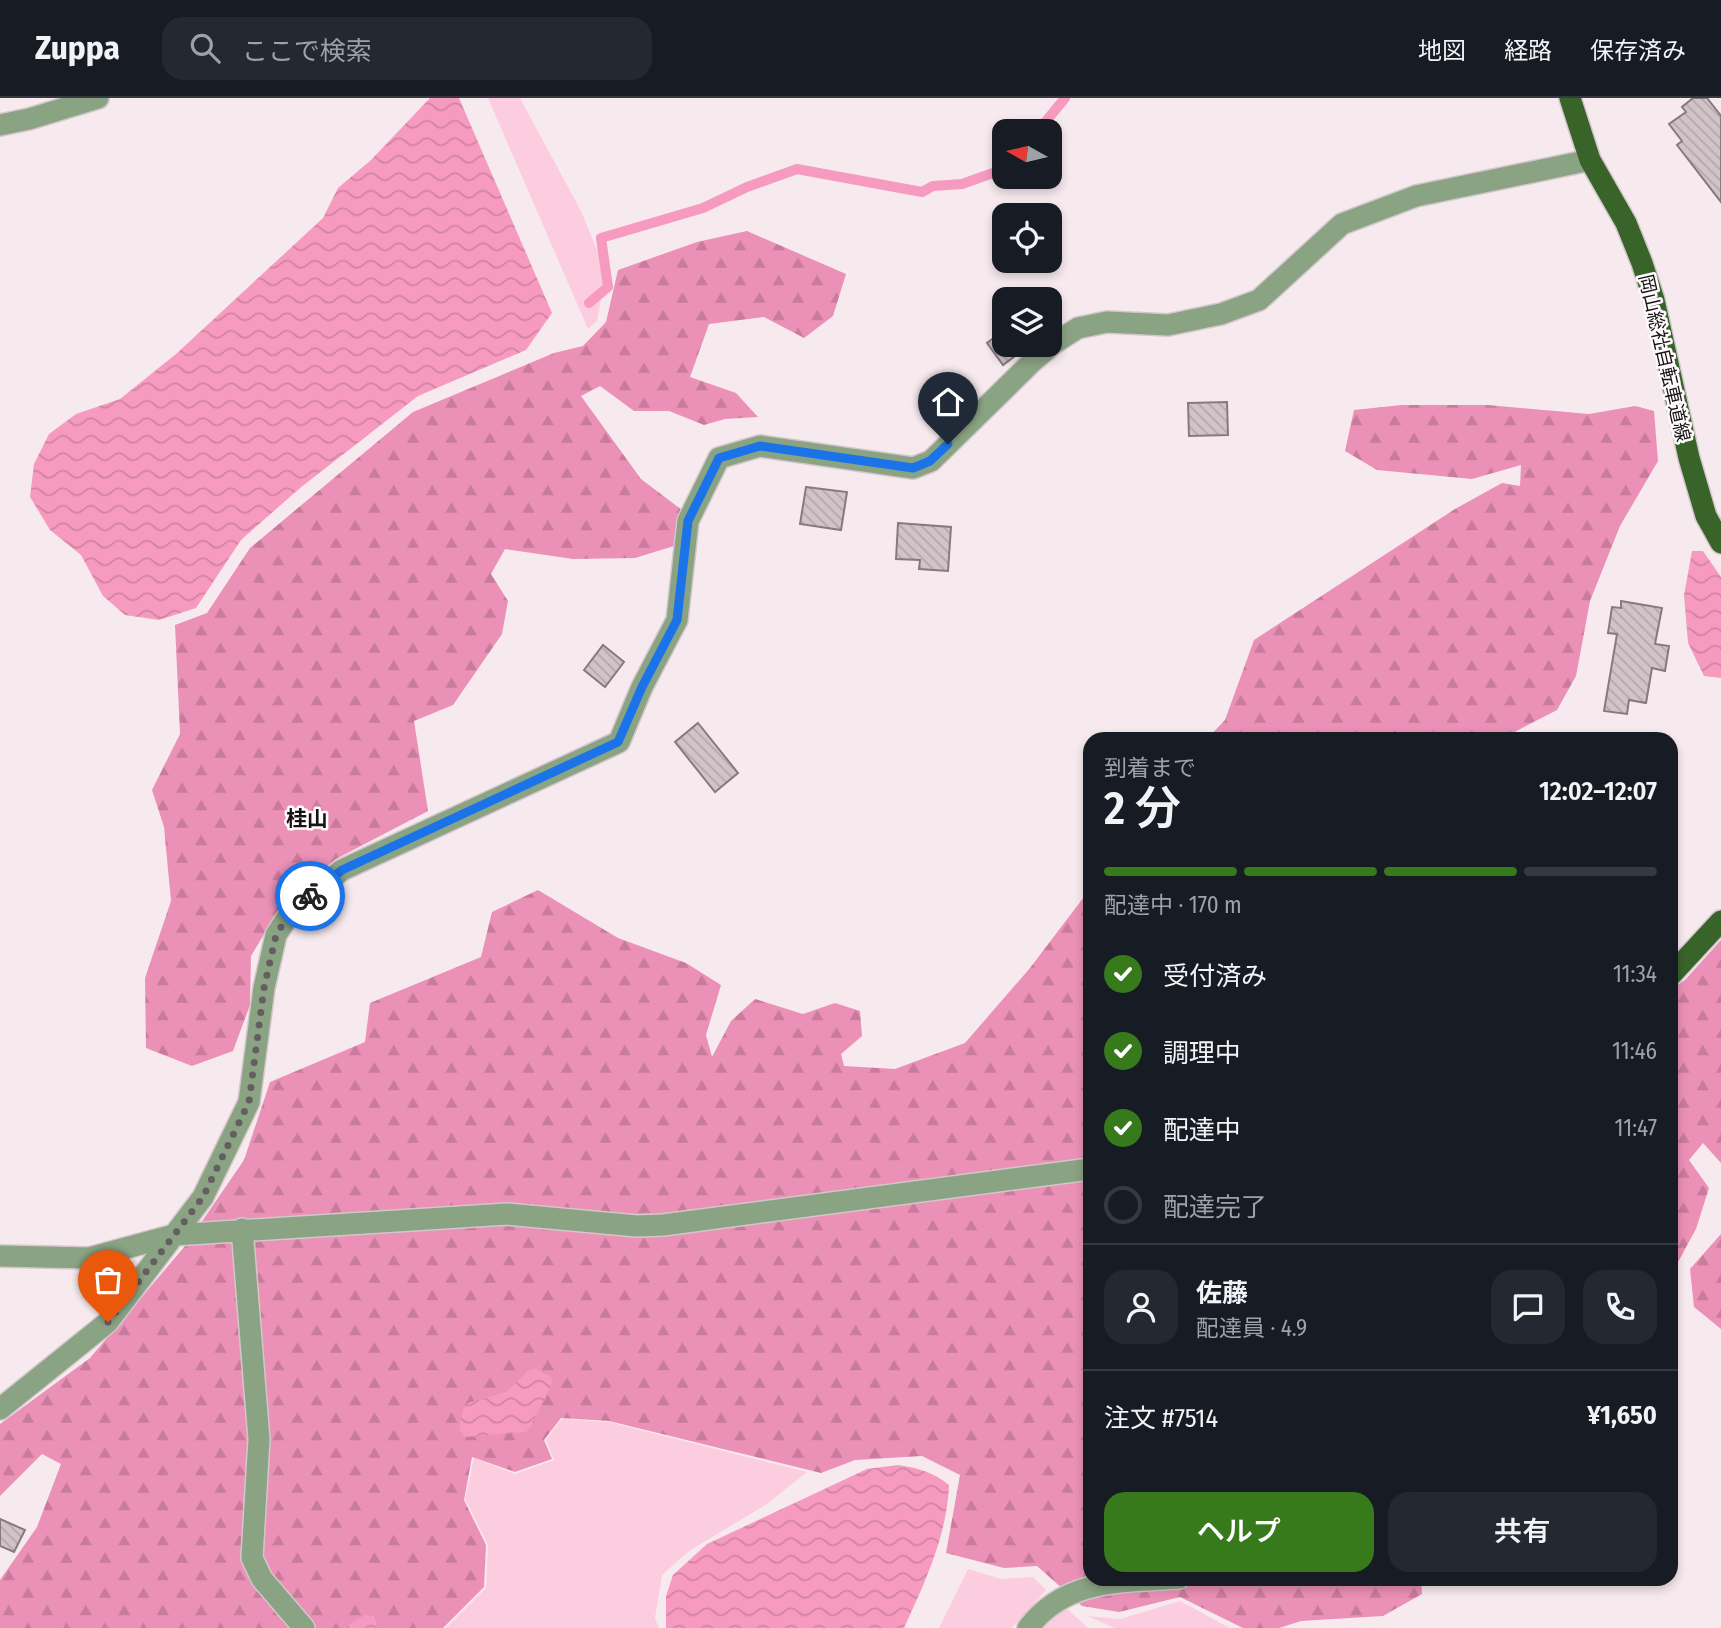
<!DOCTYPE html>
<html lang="ja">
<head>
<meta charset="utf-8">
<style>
  body { margin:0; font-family:"Fira Sans Condensed","Noto Sans JP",sans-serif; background:#242831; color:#f1f3f6; height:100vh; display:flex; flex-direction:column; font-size:26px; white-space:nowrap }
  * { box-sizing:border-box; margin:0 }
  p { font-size:23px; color:#9ea1a6 }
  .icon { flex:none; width:38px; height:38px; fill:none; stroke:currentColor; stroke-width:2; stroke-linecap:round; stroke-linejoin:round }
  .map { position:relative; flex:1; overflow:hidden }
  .panel { position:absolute; left:1083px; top:634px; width:595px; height:854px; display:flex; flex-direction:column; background:#171b24; border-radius:21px; box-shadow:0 4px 10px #0003 }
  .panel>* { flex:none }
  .needle { width:46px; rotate:278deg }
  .fabs { position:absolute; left:992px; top:21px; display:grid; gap:14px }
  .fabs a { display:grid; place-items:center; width:70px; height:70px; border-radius:14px; background:#171b24; box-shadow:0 4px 10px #0003; font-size:35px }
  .pin { position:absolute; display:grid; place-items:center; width:60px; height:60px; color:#fff; margin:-72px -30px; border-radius:50% 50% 50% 0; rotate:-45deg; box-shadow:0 0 7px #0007 }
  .pin .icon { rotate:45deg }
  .courier { position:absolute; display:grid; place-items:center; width:70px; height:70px; margin:-35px; border:5px solid #1a73e8; border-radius:50%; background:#fff; color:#222; box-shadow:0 2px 9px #0007 }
  .head em { font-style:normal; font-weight:600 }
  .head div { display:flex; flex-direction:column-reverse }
  .head { display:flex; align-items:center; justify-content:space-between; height:119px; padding:0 21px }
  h1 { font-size:46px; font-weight:600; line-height:52px }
  .bar { display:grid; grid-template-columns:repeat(4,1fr); gap:10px 7px; align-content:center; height:84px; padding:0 21px }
  .bar i { height:9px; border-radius:5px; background:#363941 }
  .bar .current { background:#367a1b }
  .bar p { grid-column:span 4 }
  .line { display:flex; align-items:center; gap:18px; padding:0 21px; border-top:2px solid #363941 }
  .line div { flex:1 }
  .round { display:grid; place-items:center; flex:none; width:74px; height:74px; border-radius:21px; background:#242831 }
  ol { padding:0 21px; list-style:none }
  li { display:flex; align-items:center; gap:21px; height:77px }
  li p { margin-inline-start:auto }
  li .icon { padding:7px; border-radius:50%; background:#367a1b; color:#fff; stroke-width:4 }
  li:last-child { color:#9ea1a6 }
  li i { width:38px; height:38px; border:4px solid #363941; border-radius:50% }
  .action { display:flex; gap:14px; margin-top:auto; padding:14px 21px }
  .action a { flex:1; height:80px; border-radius:21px; background:#367a1b; color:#fff; font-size:28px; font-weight:600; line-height:80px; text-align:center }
  .action a+a { background:#242831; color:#f1f3f6 }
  header { display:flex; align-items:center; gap:42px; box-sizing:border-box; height:98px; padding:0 35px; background:#171b24; border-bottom:2px solid #363941 }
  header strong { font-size:33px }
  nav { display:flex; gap:38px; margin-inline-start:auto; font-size:24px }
  .search { width:490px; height:63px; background:#242831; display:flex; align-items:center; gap:18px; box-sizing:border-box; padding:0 24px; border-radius:21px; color:#9ea1a6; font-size:26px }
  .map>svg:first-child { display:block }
</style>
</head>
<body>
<header>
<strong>Zuppa</strong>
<div class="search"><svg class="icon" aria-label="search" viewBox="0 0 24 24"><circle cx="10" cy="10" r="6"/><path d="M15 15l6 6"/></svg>ここで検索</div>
<nav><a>地図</a><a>経路</a><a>保存済み</a></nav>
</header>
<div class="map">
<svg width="1721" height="1530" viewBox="0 0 1721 1530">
  <defs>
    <pattern id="forest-firs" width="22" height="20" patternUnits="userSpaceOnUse" patternTransform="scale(1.75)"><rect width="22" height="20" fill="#eb90b6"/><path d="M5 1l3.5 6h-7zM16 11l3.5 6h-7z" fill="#c97b9c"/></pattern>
    <pattern id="water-waves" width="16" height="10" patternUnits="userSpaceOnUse" patternTransform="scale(1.75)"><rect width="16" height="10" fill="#f69ac0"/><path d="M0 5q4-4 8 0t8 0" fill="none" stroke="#d284a4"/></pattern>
    <pattern id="building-back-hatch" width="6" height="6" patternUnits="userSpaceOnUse" patternTransform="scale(1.75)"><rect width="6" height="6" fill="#d1c4c9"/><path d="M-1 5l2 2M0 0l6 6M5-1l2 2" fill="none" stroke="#b3a7ac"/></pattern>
  </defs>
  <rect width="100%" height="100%" fill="#f7eaef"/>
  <path fill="#fccddf" d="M488,0h32l61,113 25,61 -9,49 -9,8z
    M562,1321l47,3 198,50 -40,32 -78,47 -27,24 -7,43 4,10h-213l40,-40 2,-43 -23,-46 9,-41 41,16 39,-14 -8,-20z
    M968,1471l33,10 32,-2 13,13 -34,38h-73z
    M1180,1503l50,27h-115l-28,-12 33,3z
    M1062,1506l26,24h-50z"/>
  <path fill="url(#forest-firs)" d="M747,133l99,43 -13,42 -29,22 -40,-21 -55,7 -19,53 46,16 22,24 -33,2 -21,6 -35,-14h-35l-34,-25 -19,10 60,83 41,31 -8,36 -39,12 -62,1 -68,-10 -14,25 17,27 -6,33 -49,71 -39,16 14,90 -92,48 -52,42 -33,55 -1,49 -17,46 -41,15 -46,-18 -1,-70 26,-77 -7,-74 -12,-37 28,-56 -5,-109 32,-12 43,-65 163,-136 141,-59 29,-7 23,-24 12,-52 79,-28z
    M1402,307h86l101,9 46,-8 19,5 4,50 -38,65 -30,75 -14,75 -19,34 -54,28h-295l17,-18 29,-80 201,-131 47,-26 18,3 1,-21 -49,14 -95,-9 -32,-19 9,-41z
    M1090,791v689h331l1,16 -39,22 -82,5 -22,7h-36l-63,-31 -61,15 -37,-6 -45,-40 -33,2 -58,-15 14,-78 -38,-19 -67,4 -34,13 -212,-52 -48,-3 -17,22 8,19 -37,13 -43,-15 -8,43 22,45 -2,42 -41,41h-66l-4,-12 -29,12h-344v-48l37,-53 24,-63 -19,-10 -42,42v-72l90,-66 95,-112 59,-86 26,-78 95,-40 5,-39 111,-46 11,-45 46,-22 80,48 68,25 35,22 -15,50 6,22 19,-36 24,-22 48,15 32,-11 25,8 2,25 -21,18 3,12 51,3 70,-26 65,-75z
    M1721,842v223l-18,-20 -14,17 20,28 -13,41 -25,46v-286l14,-9z
    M1721,1136v95l-27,-22 -4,-38z"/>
  <path fill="url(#water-waves)" d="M430,0h29l93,215 -26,37 -108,46 -118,92 -59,52 -45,68 -37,12 -34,-5 -22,-19 -22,-41 -31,-25 -20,-33 4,-33 15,-30 27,-20 44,-15 56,-45 147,-136 15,-30 33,-28z
    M1692,453h11l18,26v101l-17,-2 -16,-33 -4,-48z
    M536,1271l15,8 1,6 -21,43 -5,6 -61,5 -6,-8 4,-19 5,-7 38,-11 23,-22z
    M898,1367c20,3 35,7 51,20 -2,51 -24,97 -45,143h-238v-32l7,-21 34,-31 160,-75z
    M365,1517l8,1 4,12h-33z"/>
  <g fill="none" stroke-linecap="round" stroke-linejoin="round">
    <path stroke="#f69ac0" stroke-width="10" d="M1038,33l27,-33
      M589,205l19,-16 -7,-49 102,-30 44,-21 50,-18 125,23 11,-6 29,-2 42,-15"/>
  </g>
  <path fill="url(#building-back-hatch)" stroke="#867a7f" stroke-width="2" d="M1693,0h14l14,18v86l-44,-57 5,-4 -13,-17 17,-12 -4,-5z
    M1004,232v15h15l4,5 -20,15 -16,-22z
    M1227,304l1,33 -39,1 -1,-33z
    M806,389l41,5 -6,38 -41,-6z
    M898,425l53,4 -3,44 -29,-2 1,-9 -24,-1z
    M1621,503l41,7 -7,36 14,2 -4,25 -13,-3 -6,35 -17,-3 -2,14 -23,-3 13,-77 -9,-1 4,-26 9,1z
    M603,547l21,17 -19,25 -21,-17z
    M698,625l40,50 -23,19 -40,-50z
    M0,1421l25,11 -11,22 -14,-6z"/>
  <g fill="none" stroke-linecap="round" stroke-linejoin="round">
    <g stroke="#d3c7cc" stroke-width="24">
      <path id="minor" d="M0,27l29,-6 69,-21
        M242,1131l17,210 -7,119 10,21 42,49
        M0,1158l89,2 85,-23 333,-21 130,12 26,-1 427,-56
        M0,1311l108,-87 95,-125 46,-95 15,-114 12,-53 16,-25 50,-40 277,-128 23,-55 35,-67 11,-99 31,-63 41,-12 153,22 18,-7 102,-100 20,-17 25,-16 29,-6 61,3 53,-11 38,-14 83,-76 74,-28 174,-36
        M1028,1530c38,-50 95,-46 151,-50"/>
    </g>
    <g stroke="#d3c7cc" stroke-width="24">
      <path id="major" d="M1570,0l20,62 36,63 16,40 12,37 35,158 17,58 15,27
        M1671,877l50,-54"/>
    </g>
    <use href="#minor" stroke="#8aa383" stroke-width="21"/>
    <use href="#major" stroke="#386429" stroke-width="21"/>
  </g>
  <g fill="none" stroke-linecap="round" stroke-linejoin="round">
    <path stroke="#655e61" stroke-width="7" stroke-dasharray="0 12.6" d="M108,1224l95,-125 46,-95 15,-114 12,-53 16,-25 18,-14"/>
    <path stroke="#1a73e8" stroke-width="9" d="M310,798l32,-26 276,-128 24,-55 35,-67 11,-99 31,-63 41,-12 153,22 17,-7 18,-17"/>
  </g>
  <g text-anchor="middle" stroke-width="5" stroke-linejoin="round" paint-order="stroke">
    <g font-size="19" fill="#171214" stroke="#fffafc">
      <text transform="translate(1665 260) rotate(77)" y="7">岡山総社自転車道線</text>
    </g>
    <g font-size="21" font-weight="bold" fill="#171214" stroke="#fffafc">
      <text x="307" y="728">桂山</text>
    </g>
  </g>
</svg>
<div class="fabs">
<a><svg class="needle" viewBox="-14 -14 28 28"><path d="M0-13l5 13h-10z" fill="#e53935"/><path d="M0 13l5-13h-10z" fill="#9ea1a6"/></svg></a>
<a><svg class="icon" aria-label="locate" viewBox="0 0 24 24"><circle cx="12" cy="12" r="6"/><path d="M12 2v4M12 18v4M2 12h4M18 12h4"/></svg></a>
<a><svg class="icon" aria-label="layers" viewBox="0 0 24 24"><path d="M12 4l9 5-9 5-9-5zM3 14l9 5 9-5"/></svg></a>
</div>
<div class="pin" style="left:108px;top:1224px;background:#ea580c"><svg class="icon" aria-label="bag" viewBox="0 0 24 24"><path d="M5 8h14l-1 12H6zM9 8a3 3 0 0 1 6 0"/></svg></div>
<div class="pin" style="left:948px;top:346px;background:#1f2937"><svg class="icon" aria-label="home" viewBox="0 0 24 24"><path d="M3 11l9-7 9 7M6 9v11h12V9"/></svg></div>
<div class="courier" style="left:310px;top:798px"><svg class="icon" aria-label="bike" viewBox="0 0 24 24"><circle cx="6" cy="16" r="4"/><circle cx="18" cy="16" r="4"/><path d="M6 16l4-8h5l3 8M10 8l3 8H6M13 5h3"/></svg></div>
<section class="panel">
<div class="head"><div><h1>2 分</h1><p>到着まで</p></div><em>12:02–12:07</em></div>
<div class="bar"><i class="current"></i><i class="current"></i><i class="current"></i><i></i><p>配達中 · 170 m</p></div>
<ol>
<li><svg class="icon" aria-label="check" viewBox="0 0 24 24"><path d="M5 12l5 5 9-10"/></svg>受付済み<p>11:34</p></li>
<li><svg class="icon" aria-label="check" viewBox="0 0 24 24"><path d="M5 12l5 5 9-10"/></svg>調理中<p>11:46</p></li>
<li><svg class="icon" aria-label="check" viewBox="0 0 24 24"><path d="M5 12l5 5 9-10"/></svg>配達中<p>11:47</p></li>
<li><i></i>配達完了</li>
</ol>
<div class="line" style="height:126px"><a class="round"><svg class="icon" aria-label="person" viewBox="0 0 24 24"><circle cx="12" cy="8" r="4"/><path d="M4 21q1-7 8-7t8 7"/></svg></a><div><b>佐藤</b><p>配達員 · 4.9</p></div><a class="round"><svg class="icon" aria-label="chat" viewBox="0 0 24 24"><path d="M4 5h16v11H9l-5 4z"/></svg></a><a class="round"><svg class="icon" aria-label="phone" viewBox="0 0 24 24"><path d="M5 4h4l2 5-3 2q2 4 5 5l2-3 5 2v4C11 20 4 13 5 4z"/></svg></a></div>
<div class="line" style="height:91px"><div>注文 #7514</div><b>¥1,650</b></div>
<div class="action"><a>ヘルプ</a><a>共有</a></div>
</section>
</div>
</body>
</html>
